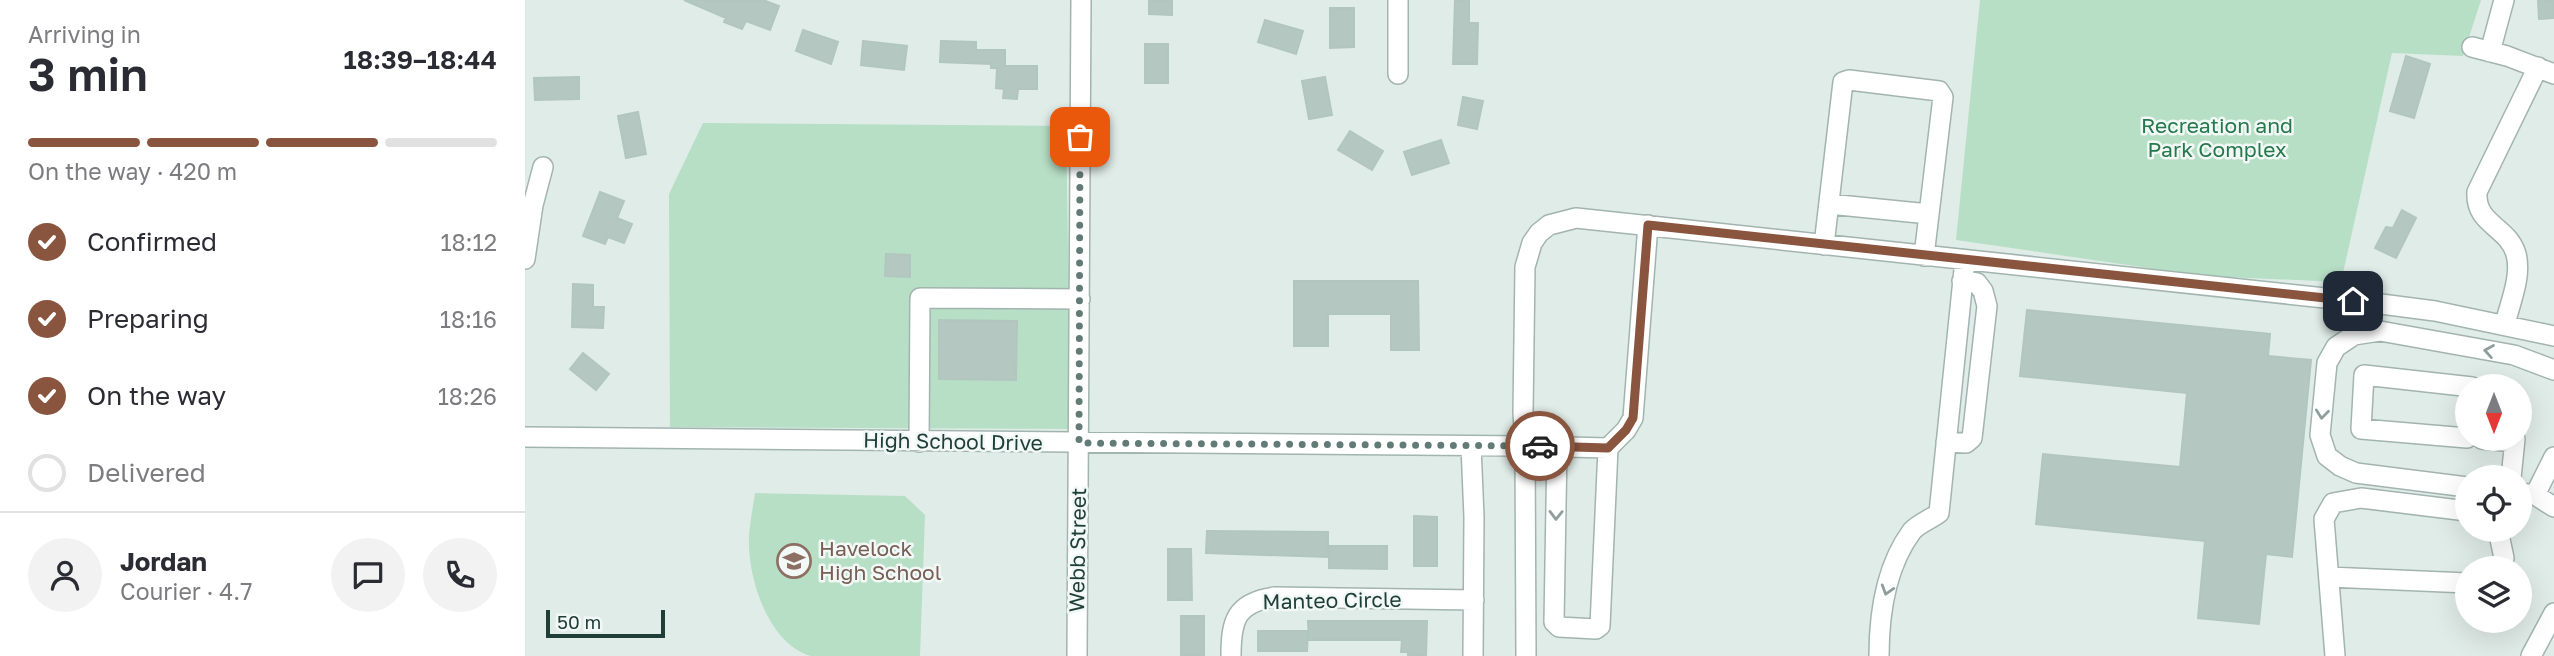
<!DOCTYPE html>
<html lang="en">
<head>
<meta charset="utf-8">
<style>
  body { margin:0; font-family:"Golos Text",sans-serif; background:#f2f2f3; color:#2b2b33; height:100vh; display:flex; flex-direction:column; font-size:26px; white-space:nowrap }
  * { box-sizing:border-box; margin:0 }
  p { font-size:23px; color:#7c7c81 }
  .icon { flex:none; width:38px; height:38px; fill:none; stroke:currentColor; stroke-width:2; stroke-linecap:round; stroke-linejoin:round }
  .map { position:relative; flex:1; overflow:hidden }
  .details { display:flex; flex-direction:column; background:#fff; width:525px }
  .details>* { flex:none }
  .needle { width:46px; rotate:180deg }
  .fabs { position:absolute; left:1930px; top:374px; display:grid; gap:14px }
  .fabs a { display:grid; place-items:center; width:77px; height:77px; border-radius:50%; background:#fff; box-shadow:0 7px 28px #0002; font-size:35px }
  .scale { position:absolute; left:21px; bottom:18px; width:119px; box-sizing:border-box; padding-left:7px; border:4px solid #1f3e38; border-top:0; font-size:19px; line-height:24px; white-space:nowrap; color:#1f3e38; -webkit-text-stroke:5px #f1f8f5; paint-order:stroke }
  .pin { position:absolute; display:grid; place-items:center; width:60px; height:60px; color:#fff; margin:-30px; border-radius:14px; box-shadow:0 4px 10px #0006 }
  .courier { position:absolute; display:grid; place-items:center; width:70px; height:70px; margin:-35px; border:5px solid #8a553f; border-radius:50%; background:#fff; color:#222; box-shadow:0 2px 9px #0007 }
  .summary em { font-style:normal; font-weight:600 }
  .summary div { display:flex; flex-direction:column-reverse }
  .summary { display:flex; align-items:center; justify-content:space-between; height:119px; padding:0 28px }
  h1 { font-size:46px; font-weight:600; line-height:52px }
  .bar { display:grid; grid-template-columns:repeat(4,1fr); gap:10px 7px; align-content:center; height:84px; padding:0 28px }
  .bar i { height:9px; border-radius:5px; background:#e1e1e2 }
  .bar .active { background:#8a553f }
  .bar p { grid-column:span 4 }
  .line { display:flex; align-items:center; gap:18px; padding:0 28px; border-top:2px solid #e1e1e2 }
  .line div { flex:1 }
  .round { display:grid; place-items:center; flex:none; width:74px; height:74px; border-radius:37px; background:#f2f2f3 }
  ol { padding:0 28px; list-style:none }
  li { display:flex; align-items:center; gap:21px; height:77px }
  li p { margin-inline-start:auto }
  li .icon { padding:7px; border-radius:50%; background:#8a553f; color:#fff; stroke-width:4 }
  li:last-child { color:#7c7c81 }
  li i { width:38px; height:38px; border:4px solid #e1e1e2; border-radius:50% }
  main { display:flex; flex:1; min-height:0 }
  .map>svg:first-child { display:block }
</style>
</head>
<body>
<main>
<section class="details">
<div class="summary"><div><h1>3 min</h1><p>Arriving in</p></div><em>18:39–18:44</em></div>
<div class="bar"><i class="active"></i><i class="active"></i><i class="active"></i><i></i><p>On the way · 420 m</p></div>
<ol>
<li><svg class="icon" aria-label="check" viewBox="0 0 24 24"><path d="M5 12l5 5 9-10"/></svg>Confirmed<p>18:12</p></li>
<li><svg class="icon" aria-label="check" viewBox="0 0 24 24"><path d="M5 12l5 5 9-10"/></svg>Preparing<p>18:16</p></li>
<li><svg class="icon" aria-label="check" viewBox="0 0 24 24"><path d="M5 12l5 5 9-10"/></svg>On the way<p>18:26</p></li>
<li><i></i>Delivered</li>
</ol>
<div class="line" style="height:126px"><a class="round"><svg class="icon" aria-label="person" viewBox="0 0 24 24"><circle cx="12" cy="8" r="4"/><path d="M4 21q1-7 8-7t8 7"/></svg></a><div><b>Jordan</b><p>Courier · 4.7</p></div><a class="round"><svg class="icon" aria-label="chat" viewBox="0 0 24 24"><path d="M4 5h16v11H9l-5 4z"/></svg></a><a class="round"><svg class="icon" aria-label="phone" viewBox="0 0 24 24"><path d="M5 4h4l2 5-3 2q2 4 5 5l2-3 5 2v4C11 20 4 13 5 4z"/></svg></a></div>
</section>
<div class="map">
<svg width="2029" height="656" viewBox="0 0 2029 656">
  <rect width="100%" height="100%" fill="#e0ece8"/>
  <path fill="#b7dfc5" d="M1455,0h501l-18,56 -71,-3 -51,229 -138,-6 -247,-36z
    M178,123l363,3 5,303 -401,-2 -1,-233z
    M230,493l150,3 20,19 -5,141h-109c-43,-12 -64,-79 -62,-120 1,-14 4,-29 6,-43z"/>
  <path fill="#b5c7c1" stroke="#b2c6c0" stroke-width="2" d="M159,0h79l16,6 -9,24 -24,-9 -4,8 -18,-7 2,-4z
    M624,0h23v15l-23,-1z
    M930,0h14v23h9l-1,41h-24z
    M2013,0h16v18l-15,1z
    M805,8h24v39l-24,1z
    M740,20l38,11 -7,23 -38,-12z
    M278,30l35,12 -7,22 -35,-13z
    M338,41l44,5 -3,24 -43,-5z
    M416,41l35,1v8h29v16h32v23h-19l-1,10 -14,-1 1,-9 -8,-1 1,-20h-6v-4l-51,-2z
    M620,44h23v39h-23z
    M1881,56l24,8 -16,54 -24,-7z
    M54,77v22l-44,1 -1,-22z
    M800,77l7,38 -23,4 -7,-38z
    M938,97l20,4 -6,28 -19,-4z
    M113,112l8,42 -20,4 -8,-42z
    M825,131l33,20 -11,19 -34,-20z
    M916,140l8,23 -37,12 -8,-23z
    M75,192l24,9 -7,17 15,6 -8,19 -16,-6 -3,7 -22,-8z
    M1877,210l14,8 -20,40 -21,-10 11,-21 7,1z
    M361,254l24,1v22l-25,-1z
    M769,281h124l1,69h-28v-36h-63v32h-34z
    M48,284l20,1v22h11l-1,21 -31,-1z
    M1502,310l243,24 -2,22 43,4 -19,197 -26,-3 -7,70 -61,-6 7,-77 -169,-17 7,-70 137,13 7,-74 -167,-17z
    M414,320l78,1 -1,59 -77,-1z
    M58,353l26,21 -13,16 -26,-21z
    M889,516l23,1v49h-23z
    M682,531l121,1v25l-122,-4z
    M804,546h58v23l-58,-1z
    M643,549h23l1,51h-24z
    M656,616h23v40h-23z
    M783,621h119l-1,35h-18v-4h-7l1,-12h-93z
    M733,631h50l-1,20h-49z"/>
  <g fill="none" stroke-linecap="round" stroke-linejoin="round">
    <g stroke="#a2b4b0" stroke-width="22">
      <path id="minor" d="M1947,47l35,9 47,18
        M1965,52l14,-52
        M873,74v-74
        M1304,204l100,10
        M1299,245l19,-163 6,-2 90,11 4,6 -19,159
        M0,259l8,-54 10,-38
        M1980,324c5,-21 17,-48 11,-70 -8,-28 -41,-29 -39,-62l61,-125
        M0,437l1000,9 -2,-34 2,-145 7,-24 7,-10 10,-8 27,-7 805,86 54,7 119,25
        M1942,438l-106,-9 3,-54 108,12
        M1957,439l32,3
        M394,442l1,-144 160,1
        M1421,442l20,1 6,-5 15,-132 -4,-15 -6,-8 -15,-2
        M946,446l3,71 -1,139
        M1032,447l-3,175 5,5 37,2 4,-3 8,-178
        M1986,478l4,-39
        M1942,487l-111,-14 -16,-7 -13,-10 -7,-21 7,-72 9,-16 18,-12 26,-4 134,24 40,15
        M1995,493l15,2 19,12
        M2010,495l19,-38
        M1973,530l6,28 -5,11
        M1804,577l138,6
        M552,656l4,-656
        M706,656c0,-36 5,-53 43,-59l200,3
        M1001,656l-1,-210 83,2 18,-18 7,-12 15,-193
        M1354,656c0,-42 7,-90 33,-125 6,-7 19,-12 27,-18l26,-253
        M1810,656l-11,-137 9,-16 28,-5 106,13
        M2006,656l23,-43"/>
    </g>
    <use href="#minor" stroke="#fff" stroke-width="19"/>
  </g>
  <defs><path id="oneway-chevron" d="M-2-3.5L2.5 0L-2 3.5" fill="none" stroke-width="1.6" stroke-linecap="round" stroke-linejoin="round" transform="scale(1.75)"/></defs>
  <g stroke="#8f9e9c">
    <use href="#oneway-chevron" transform="translate(1964 351) rotate(-170)"/>
    <use href="#oneway-chevron" transform="translate(1797 414) rotate(96)"/>
    <use href="#oneway-chevron" transform="translate(1031 515) rotate(91)"/>
    <use href="#oneway-chevron" transform="translate(1362 590) rotate(107)"/>
  </g>
  <g fill="none" stroke-linecap="round" stroke-linejoin="round">
    <path stroke="#637b76" stroke-width="7" stroke-dasharray="0 12.6" d="M555,137l-1,306 461,3"/>
    <path stroke="#8a553f" stroke-width="9" d="M1015,446l68,2 18,-18 7,-12 15,-193 705,76"/>
  </g>
  <defs>
    <g id="school-ring" transform="scale(1.75)"><circle r="9.5" fill="#f1f8f5" stroke="#8d6e63" stroke-width="1.5"/><path d="M0-5L7-2L0 1L-7-2ZM-4 1L0 2.5L4 1V4Q0 6-4 4Z" fill="#8d6e63"/></g>
  </defs>
  <g fill-rule="evenodd">
    <use href="#school-ring" x="269" y="561"/>
  </g>
  <g text-anchor="middle" stroke-width="5" stroke-linejoin="round" paint-order="stroke">
    <g font-size="21" fill="#26784d" stroke="#f1f8f5">
      <text x="1692" y="133">Recreation and<tspan x="1692" dy="24">Park Complex</tspan></text>
    </g>
    <g font-size="21" fill="#1f3e38" stroke="#f1f8f5">
      <text transform="translate(428 442) rotate(1)" y="7">High School Drive</text>
      <text transform="translate(553 550) rotate(-89)" y="7">Webb Street</text>
      <text transform="translate(807 601) rotate(-1)" y="7">Manteo Circle</text>
    </g>
    <g font-size="21" fill="#785e54" stroke="#f1f8f5" text-anchor="start">
      <text x="294" y="556">Havelock<tspan x="294" dy="24">High School</tspan></text>
    </g>
  </g>
</svg>
<div class="fabs">
<a><svg class="needle" viewBox="-14 -14 28 28"><path d="M0-13l5 13h-10z" fill="#e53935"/><path d="M0 13l5-13h-10z" fill="#7c7c81"/></svg></a>
<a><svg class="icon" aria-label="locate" viewBox="0 0 24 24"><circle cx="12" cy="12" r="6"/><path d="M12 2v4M12 18v4M2 12h4M18 12h4"/></svg></a>
<a><svg class="icon" aria-label="layers" viewBox="0 0 24 24"><path d="M12 4l9 5-9 5-9-5zM3 14l9 5 9-5"/></svg></a>
</div>
<div class="scale">50 m</div>
<div class="pin" style="left:555px;top:137px;background:#ea580c"><svg class="icon" aria-label="bag" viewBox="0 0 24 24"><path d="M5 8h14l-1 12H6zM9 8a3 3 0 0 1 6 0"/></svg></div>
<div class="pin" style="left:1828px;top:301px;background:#1f2937"><svg class="icon" aria-label="home" viewBox="0 0 24 24"><path d="M3 11l9-7 9 7M6 9v11h12V9"/></svg></div>
<div class="courier" style="left:1015px;top:446px"><svg class="icon" aria-label="car" viewBox="0 0 24 24"><path d="M5 17H2v-5l4-1 3-4h7l3 4 3 1v5h-3M9 17h6M6 11h13"/><circle cx="7" cy="17" r="2"/><circle cx="17" cy="17" r="2"/></svg></div>
</div>
</main>
</body>
</html>
